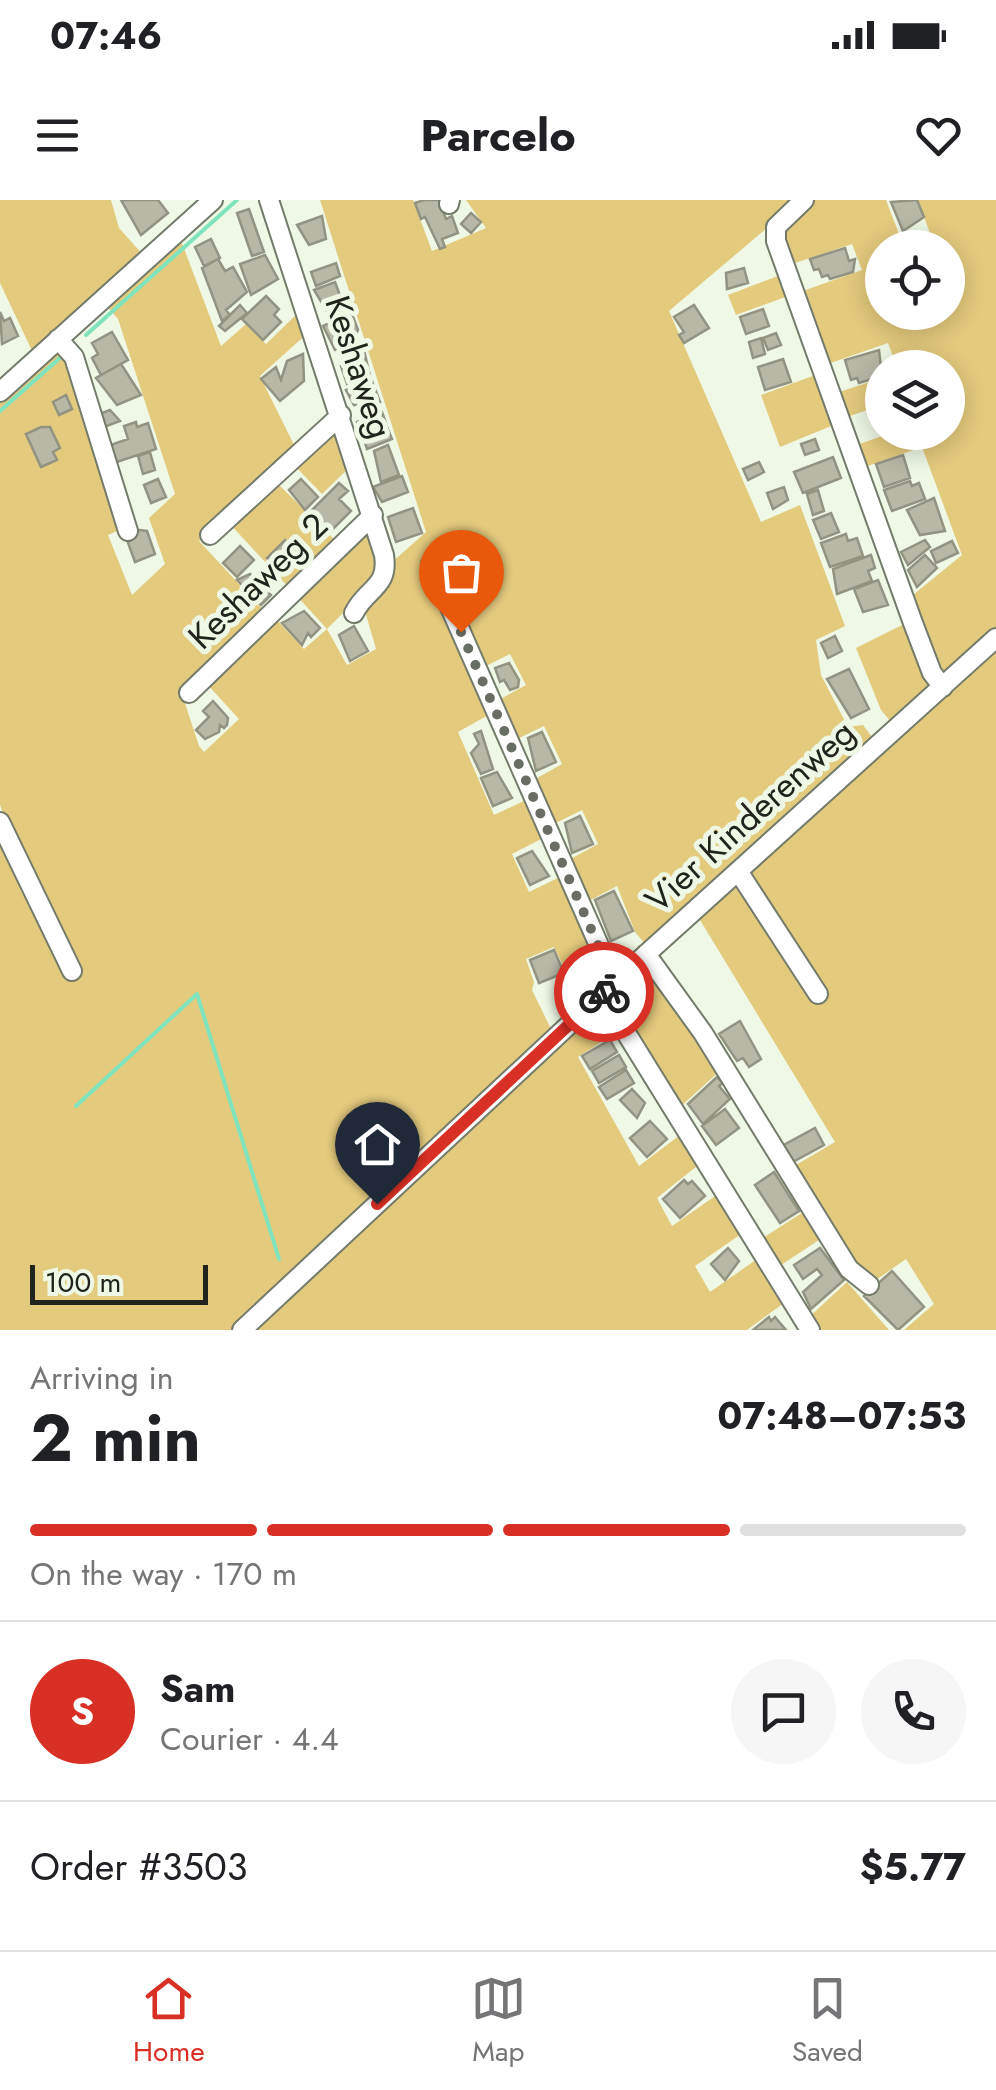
<!DOCTYPE html>
<html lang="en">
<head>
<meta charset="utf-8">
<style>
  body { margin:0; font-family:Jost,sans-serif; background:#f6f6f6; color:#202124; height:100vh; display:flex; flex-direction:column; font-size:38px; white-space:nowrap }
  * { box-sizing:border-box; margin:0 }
  p { font-size:32px; color:#757577 }
  .icon { flex:none; width:55px; height:55px; fill:none; stroke:currentColor; stroke-width:2; stroke-linecap:round; stroke-linejoin:round }
  .map { position:relative; height:1130px; overflow:hidden }
  .side { display:flex; flex-direction:column; background:#fff; flex:1 }
  .side>* { flex:none }
  .fabs { position:absolute; left:865px; top:30px; display:grid; gap:20px }
  .fabs a { display:grid; place-items:center; width:100px; height:100px; border-radius:50%; background:#fff; box-shadow:0 5px 25px #0003; font-size:50px }
  .scale { position:absolute; left:30px; bottom:25px; width:178px; box-sizing:border-box; padding-left:10px; border:5px solid #20241d; border-top:0; font-size:28px; line-height:35px; white-space:nowrap; color:#20241d; -webkit-text-stroke:8px #eef8e5; paint-order:stroke }
  .pin { position:absolute; display:grid; place-items:center; width:85px; height:85px; color:#fff; margin:-102px -42px; border-radius:50% 50% 50% 0; rotate:-45deg; box-shadow:0 0 10px #0007 }
  .pin .icon { rotate:45deg }
  .courier { position:absolute; display:grid; place-items:center; width:100px; height:100px; margin:-50px; border:8px solid #d93025; border-radius:50%; background:#fff; color:#222; box-shadow:0 2px 12px #0007 }
  .summary em { font-style:normal; font-weight:700 }
  .summary div { display:flex; flex-direction:column-reverse }
  .summary { display:flex; align-items:center; justify-content:space-between; height:170px; padding:0 30px }
  h1 { font-size:65px; font-weight:700; line-height:75px }
  .bar { display:grid; grid-template-columns:repeat(4,1fr); gap:15px 10px; align-content:center; height:120px; padding:0 30px }
  .bar i { height:12px; border-radius:8px; background:#e0e0e0 }
  .bar .on { background:#d93025 }
  .bar p { grid-column:span 4 }
  .line { display:flex; align-items:center; gap:25px; padding:0 30px; border-top:2px solid #e0e0e0 }
  .line div { flex:1 }
  .round { display:grid; place-items:center; flex:none; width:105px; height:105px; border-radius:52px; background:#f6f6f6 }
  .status { display:flex; justify-content:space-between; align-items:center; height:70px; padding:0 50px; background:#fff; direction:ltr }
  .status svg { height:28px; fill:currentColor }
  header { display:flex; justify-content:space-between; align-items:center; height:130px; padding:0 30px; background:#fff; font-size:45px; font-weight:700 }
  .tab-bar { display:flex; justify-content:space-around; align-items:center; height:140px; border-top:2px solid #e0e0e0; background:#fff; font-size:28px; color:#757577 }
  .tab-bar a { display:grid; justify-items:center; gap:5px }
  .tab-bar .on { color:#d93025 }
  .map>svg:first-child { display:block }
</style>
</head>
<body>
<div class="status"><b>07:46</b><svg viewBox="0 0 49 12"><path d="M0 12V9h3v3zM5 12V6h3v6zM10 12V3h3v9zM15 12V0h3v12zM26 1h20v11H26zM47 4h2v5h-2z"/></svg></div>
<header><svg class="icon" aria-label="menu" viewBox="0 0 24 24"><path d="M4 6h16M4 12h16M4 18h16"/></svg>Parcelo<svg class="icon" aria-label="heart" viewBox="0 0 24 24"><path d="M12 20l-8-8c-3-5 5-10 8-4 3-6 11-1 8 4z"/></svg></header>
<div class="map">
<svg width="996" height="1130" viewBox="0 0 996 1130">
  <rect width="100%" height="100%" fill="#eef8e5"/>
  <path fill="#e4ca7d" d="M0,0h111l8,28 25,28 -110,99 -34,-72z
    M320,0h93l19,51 54,-23 -20,-28h334l-131,111 92,211 39,-17 45,121 -29,14 5,35 27,52 15,-2 9,12 -1,6 -225,202 -11,-13 -18,-46 -32,17 -20,-41 33,-18 -16,-34 -32,16 -20,-44 32,-18 -18,-38 -31,15 -18,-39 31,-17 -16,-31 -28,14 10,45 -34,19 36,83 34,-16 17,38 -33,17 17,38 33,-16 46,103 -23,22 -7,-4 -24,-50 -28,12 8,23 -2,8 21,43 -319,297h-234v-500l27,70 7,-4 -34,-91v-407l54,-48 15,7 55,171 -16,7 24,60 33,-31 -16,-46 26,-24 -57,-175 -12,-14 74,-67 41,108 25,-22 20,20 37,-36 7,23 -50,45 37,75 -98,90 67,72 -84,81 17,52 5,6 35,-33 -33,-36 68,-66 30,32 23,-20 -31,-34 75,-74 11,53 -55,55 20,36 29,-16 -14,-48 28,-37 36,-32z
    M809,0h77l18,47 -22,1v64h66v-64l-42,-1 25,-11 -13,-36h78v430l-55,46 -33,-77 54,-44 -40,-108 -60,21 -8,-22 36,-13 58,-1v-64l-51,-1 -9,-24 -63,22 -25,-73 62,-22 -10,-26 -63,21 -7,-39z
    M783,74l8,21 -55,20 -8,-20z
    M818,174l18,50 -56,23 -19,-52z
    M882,178v27l-38,13 -8,-25z
    M338,221l14,44 -30,29 -29,-30z
    M274,280l65,64 -48,46 -62,-67z
    M908,422l28,63 -44,38 -11,-13 -25,-62z
    M996,445v685h-92l30,-26 -28,-45 -30,21 -12,-1 -73,-111 44,-26 -138,-227z
    M647,761l75,108 -43,39 -70,-108 3,-8z
    M600,804l20,26 -42,27 61,109 45,-34 18,30 -45,36 15,28 49,-34 23,40 -49,34 15,26 50,-35 28,43 -41,30h-497z
    M808,1009l17,27 -50,33 -17,-28z
    M847,1082l42,48h-74l-8,-11z"/>
  <g fill="none" stroke-linecap="round" stroke-linejoin="round">
    <path stroke="#7fe3be" stroke-width="4" d="M86,135l151,-135
      M0,211l61,-54
      M76,906l121,-112 82,265"/>
  </g>
  <path fill="#b7b8a5" stroke="#929381" stroke-width="2.5" d="M121,0h37l10,13 -27,22z
    M424,0h15l7,19 6,-3 6,17 -16,6 3,8 -5,2 -15,-32 -4,2 -6,-16z
    M917,0l7,17 -21,14 -12,-29z
    M249,9l15,43 -12,4 -15,-43z
    M471,13l10,9 -10,11 -10,-9z
    M322,16l4,23 -17,6 -12,-20z
    M211,39l9,19 -16,8 -9,-19z
    M845,48l4,13 6,-2 -2,13 -23,7 -2,-4 -6,2 -3,-8 -5,1 -4,-11z
    M265,55l13,24 -27,16 -11,-31z
    M218,59l7,12 8,-4 14,25 -21,18 4,5 -8,6 -20,-53z
    M336,63l4,13 -24,10 -5,-14z
    M744,68l4,15 -21,6 -1,-16z
    M335,82l10,27 -16,6 -15,-25z
    M266,96l13,13 -5,6 7,7 -18,18 -21,-21z
    M240,105l7,8 -22,18 -6,-5z
    M694,105l15,23 -25,15 -5,-8 5,-3 -10,-15z
    M763,109l6,17 -23,8 -6,-17z
    M0,112l4,9 6,-3 8,18 -16,8z
    M352,114l6,16 -3,6 -14,5 2,6 -8,3 -12,-24z
    M112,132l16,28 -27,15 -9,-17 6,-4 -6,-11z
    M776,133l5,12 -13,5 -5,-12z
    M761,138l4,16 -12,4 -4,-16z
    M363,146l7,30 -23,8 -6,-18 7,-2 -4,-11z
    M879,150l3,26 -23,7 -2,-5 -6,2 -6,-20z
    M303,154l1,27 -24,20 -19,-22 15,-12 5,13 6,-19z
    M783,159l8,23 -26,8 -7,-23z
    M121,164l20,31 -24,10 -21,-27z
    M372,181l8,21 -20,7 -1,-5 -5,1 -8,-15z
    M66,195l6,14 -13,6 -6,-13z
    M110,210l10,11 -21,8 -5,-13z
    M382,212l4,11 -25,10 -4,-11z
    M136,222l1,5 11,-4 8,26 -45,15 -6,-17 23,-8 -4,-13z
    M41,227h9l10,21 -7,4 4,8 -16,7 -15,-33z
    M387,227l5,12 -25,10 -4,-12z
    M815,239l4,11 -14,5 -4,-11z
    M388,245l11,30 -18,7 -7,-31z
    M150,252l5,18 -12,4 -5,-18z
    M903,255l7,23 -26,9 -8,-23z
    M833,257l8,21 -38,15 -9,-21z
    M759,262l5,10 -16,8 -5,-11z
    M402,276l6,16 -26,10 -9,-15z
    M158,279l8,18 -15,6 -7,-18z
    M301,279l17,18 -13,13 -16,-20z
    M910,281l2,5 7,-3 6,16 -33,12 -8,-21z
    M339,283l9,8 -9,8 12,12 -22,22 -20,-20z
    M784,287l4,13 -15,9 -6,-16z
    M818,290l6,21 -11,4 -6,-21z
    M934,298l11,33 -25,4 -13,-25z
    M413,308l9,25 -26,9 -8,-25z
    M831,313l8,19 -18,7 -8,-19z
    M139,330l8,1 8,23 -20,8 -8,-22z
    M846,334l2,7 9,-3 6,18 -33,11 -9,-24z
    M285,340l16,18 -17,17 -17,-17z
    M925,340l5,7 -22,18 -7,-13z
    M952,341l6,12 -22,10 -5,-12z
    M240,346l14,14 -17,17 -14,-14z
    M871,355l4,13 -7,3 4,10 -35,13 -4,-25z
    M925,355l12,13 -20,19 -9,-17z
    M250,374l21,21 -10,10 -24,-25z
    M878,380l10,25 -25,7 -9,-23z
    M304,411l16,17 -9,9 -3,-4 -6,12 -20,-22z
    M354,426l14,25 -18,10 -11,-26z
    M835,436l7,15 -14,7 -7,-15z
    M509,463l10,17 -1,7 -8,3 -6,-10 -4,2 -5,-14z
    M849,469l20,40 -18,9 -24,-39z
    M213,501l15,17 -1,7 -3,3 -4,-3 -1,7 -14,7 -9,-9 13,-13 -6,-6z
    M481,531l12,38 -12,5 -10,-21 8,-9 -5,-10z
    M542,532l14,30 -20,9 -8,-33z
    M497,572l15,26 -19,8 -12,-28z
    M580,616l13,28 -21,9 -7,-30z
    M532,651l17,25 -19,9 -13,-27z
    M614,691l19,40 -22,10 -16,-41z
    M554,750l10,23 -25,10 -9,-23z
    M740,821l21,38 -12,8 -6,-9 -6,3 -18,-27z
    M610,840l7,12 -27,17 -8,-13z
    M619,855l7,12 -27,16 -7,-12z
    M626,870l8,13 -27,16 -8,-12z
    M717,877l6,6 -4,3 11,13 -27,25 -15,-20z
    M632,889l13,14 -8,15 -17,-18z
    M725,909l14,19 -23,17 -14,-19z
    M650,921l17,18 -20,18 -17,-19z
    M815,928l9,17 -35,19 -9,-17z
    M774,972l25,39 -19,12 -25,-38z
    M684,980l4,4 4,-3 13,15 -25,22 -17,-19z
    M728,1048l11,13 -14,19 -14,-16z
    M820,1048l24,32 -33,29 -8,-17 19,-17 -5,-6 -14,10 -9,-14z
    M892,1071l32,36 -26,23 -34,-34z
    M769,1117l2,4 4,-4 11,13h-33z"/>
  <g fill="none" stroke-linecap="round" stroke-linejoin="round">
    <g stroke="#737b6b" stroke-width="22">
      <path id="minor" d="M269,0l115,355c5,33 -17,32 -30,58
        M804,0l-28,27v14l137,382 19,50 11,14
        M449,4l1,-4
        M58,139l16,18 54,174
        M0,192l213,-192
        M210,335l131,-120
        M431,364l178,404 9,11
        M189,493l184,-178
        M0,622l72,149
        M738,671l80,123
        M646,754l57,79 146,236 20,16
        M602,794l208,336
        M242,1130l360,-336 394,-356"/>
    </g>
    <use href="#minor" stroke="#fff" stroke-width="18"/>
  </g>
  <g fill="none" stroke-linecap="round" stroke-linejoin="round">
    <path stroke="#686e63" stroke-width="10" stroke-dasharray="0 18" d="M461,432l147,336 10,11 -14,13"/>
    <path stroke="#d93025" stroke-width="12" d="M377,1004l227,-212"/>
  </g>
  <g text-anchor="middle" stroke-width="10" stroke-linejoin="round" paint-order="stroke">
    <g font-size="35" fill="#20241d" stroke="#eef8e5">
      <text transform="translate(359 167) rotate(72)" y="12">Keshaweg</text>
      <text transform="translate(258 381) rotate(-44)" y="12">Keshaweg 2</text>
      <text transform="translate(750 616) rotate(-42)" y="12">Vier Kinderenweg</text>
    </g>
  </g>
</svg>
<div class="fabs">
<a><svg class="icon" aria-label="locate" viewBox="0 0 24 24"><circle cx="12" cy="12" r="6"/><path d="M12 2v4M12 18v4M2 12h4M18 12h4"/></svg></a>
<a><svg class="icon" aria-label="layers" viewBox="0 0 24 24"><path d="M12 4l9 5-9 5-9-5zM3 14l9 5 9-5"/></svg></a>
</div>
<div class="scale">100 m</div>
<div class="pin" style="left:461px;top:432px;background:#ea580c"><svg class="icon" aria-label="bag" viewBox="0 0 24 24"><path d="M5 8h14l-1 12H6zM9 8a3 3 0 0 1 6 0"/></svg></div>
<div class="pin" style="left:377px;top:1004px;background:#1f2937"><svg class="icon" aria-label="home" viewBox="0 0 24 24"><path d="M3 11l9-7 9 7M6 9v11h12V9"/></svg></div>
<div class="courier" style="left:604px;top:792px"><svg class="icon" aria-label="bike" viewBox="0 0 24 24"><circle cx="6" cy="16" r="4"/><circle cx="18" cy="16" r="4"/><path d="M6 16l4-8h5l3 8M10 8l3 8H6M13 5h3"/></svg></div>
</div>
<section class="side">
<div class="summary"><div><h1>2 min</h1><p>Arriving in</p></div><em>07:48–07:53</em></div>
<div class="bar"><i class="on"></i><i class="on"></i><i class="on"></i><i></i><p>On the way · 170 m</p></div>
<div class="line" style="height:180px"><b class="round" style="background:#d93025;color:#fff">S</b><div><b>Sam</b><p>Courier · 4.4</p></div><a class="round"><svg class="icon" aria-label="chat" viewBox="0 0 24 24"><path d="M4 5h16v11H9l-5 4z"/></svg></a><a class="round"><svg class="icon" aria-label="phone" viewBox="0 0 24 24"><path d="M5 4h4l2 5-3 2q2 4 5 5l2-3 5 2v4C11 20 4 13 5 4z"/></svg></a></div>
<div class="line" style="height:130px"><div>Order #3503</div><b>$5.77</b></div>
</section>
<nav class="tab-bar">
<a class="on"><svg class="icon" aria-label="home" viewBox="0 0 24 24"><path d="M3 11l9-7 9 7M6 9v11h12V9"/></svg>Home</a>
<a><svg class="icon" aria-label="map" viewBox="0 0 24 24"><path d="M3 6l6-2 6 2 6-2v14l-6 2-6-2-6 2zM9 4v14M15 6v14"/></svg>Map</a>
<a><svg class="icon" aria-label="saved" viewBox="0 0 24 24"><path d="M7 4h10v16l-5-4-5 4z"/></svg>Saved</a>
</nav>
</body>
</html>
